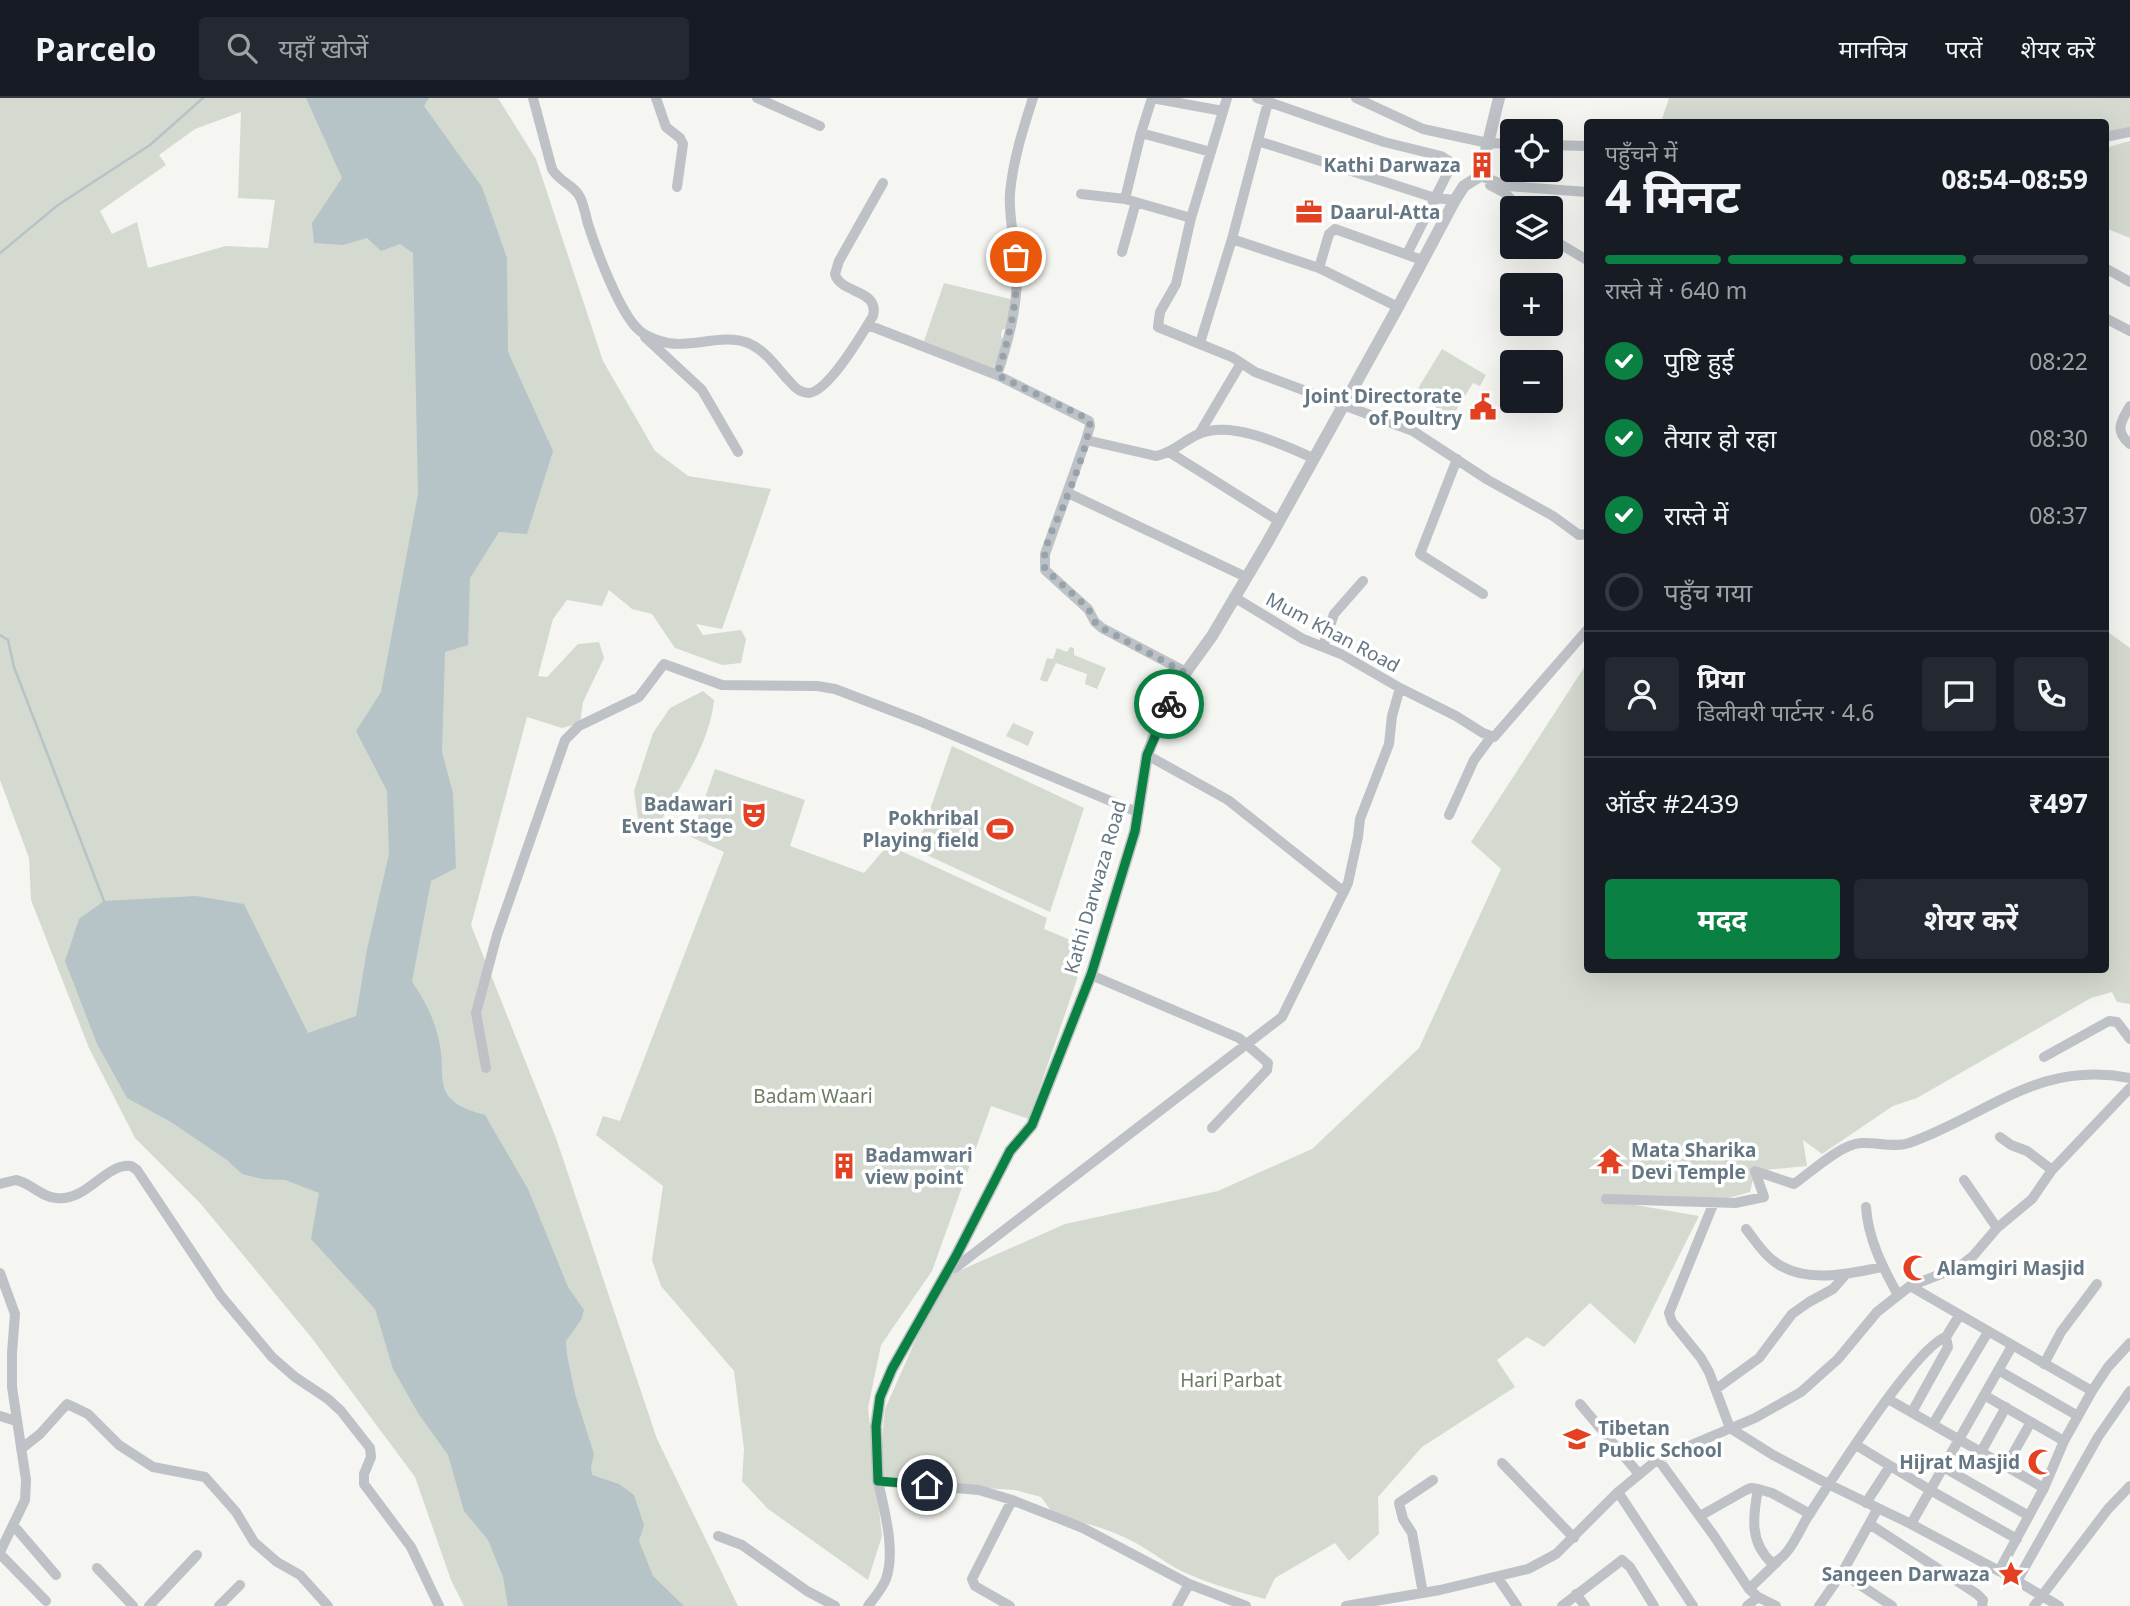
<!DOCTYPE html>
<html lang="hi">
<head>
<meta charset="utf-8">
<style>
  body { margin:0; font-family:"Noto Sans","Noto Sans Devanagari",sans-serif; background:#242831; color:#f1f3f6; height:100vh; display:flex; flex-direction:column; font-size:26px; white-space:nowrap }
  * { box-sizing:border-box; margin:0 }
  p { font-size:23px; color:#9ea1a6 }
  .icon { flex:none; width:38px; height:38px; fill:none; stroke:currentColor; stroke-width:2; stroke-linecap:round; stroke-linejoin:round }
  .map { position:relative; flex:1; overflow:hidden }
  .details { position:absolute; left:1584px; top:21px; width:525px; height:854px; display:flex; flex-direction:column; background:#171b24; border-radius:7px; box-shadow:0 7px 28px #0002 }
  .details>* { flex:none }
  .buttons { position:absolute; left:1500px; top:21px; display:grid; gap:14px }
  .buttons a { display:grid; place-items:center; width:63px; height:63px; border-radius:7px; background:#171b24; box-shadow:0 7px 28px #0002; font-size:35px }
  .pin { position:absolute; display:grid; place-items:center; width:60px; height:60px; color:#fff; margin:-30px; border:4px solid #fff; border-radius:50%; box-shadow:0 2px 7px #0007 }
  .courier { position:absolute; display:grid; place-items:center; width:70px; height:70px; margin:-35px; border:5px solid #0b8043; border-radius:50%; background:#fff; color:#222; box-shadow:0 2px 9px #0007 }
  .summary em { font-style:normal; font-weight:700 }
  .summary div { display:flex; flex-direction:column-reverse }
  .summary { display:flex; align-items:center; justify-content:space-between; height:119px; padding:0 21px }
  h1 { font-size:46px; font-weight:700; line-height:52px }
  .bar { display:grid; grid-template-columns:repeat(4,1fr); gap:10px 7px; align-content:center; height:84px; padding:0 21px }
  .bar i { height:9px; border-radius:5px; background:#363941 }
  .bar .on { background:#0b8043 }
  .bar p { grid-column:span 4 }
  .line { display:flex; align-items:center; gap:18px; padding:0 21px; border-top:2px solid #363941 }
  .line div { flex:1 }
  .round { display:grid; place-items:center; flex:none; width:74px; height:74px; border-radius:7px; background:#242831 }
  ol { padding:0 21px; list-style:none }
  li { display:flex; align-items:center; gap:21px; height:77px }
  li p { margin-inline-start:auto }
  li .icon { padding:7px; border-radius:50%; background:#0b8043; color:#fff; stroke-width:4 }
  li:last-child { color:#9ea1a6 }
  li i { width:38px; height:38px; border:4px solid #363941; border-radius:50% }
  .button { display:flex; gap:14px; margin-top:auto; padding:14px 21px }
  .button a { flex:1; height:80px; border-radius:7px; background:#0b8043; color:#fff; font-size:28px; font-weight:700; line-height:80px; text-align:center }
  .button a+a { background:#242831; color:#f1f3f6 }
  header { display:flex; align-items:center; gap:42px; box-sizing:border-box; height:98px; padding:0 35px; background:#171b24; border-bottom:2px solid #363941 }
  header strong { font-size:33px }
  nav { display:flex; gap:38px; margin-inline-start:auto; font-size:24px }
  .search { width:490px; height:63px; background:#242831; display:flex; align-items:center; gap:18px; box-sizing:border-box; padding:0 24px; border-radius:7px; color:#9ea1a6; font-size:26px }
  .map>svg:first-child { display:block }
</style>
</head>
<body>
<header>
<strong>Parcelo</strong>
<div class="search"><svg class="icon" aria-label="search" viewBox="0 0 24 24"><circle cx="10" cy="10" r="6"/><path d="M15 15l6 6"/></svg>यहाँ खोजें</div>
<nav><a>मानचित्र</a><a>परतें</a><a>शेयर करें</a></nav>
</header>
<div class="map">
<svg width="2130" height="1508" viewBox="0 0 2130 1508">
  <rect width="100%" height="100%" fill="#f5f5f1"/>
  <path fill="#d5dad0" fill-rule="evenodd" d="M0,0h498l38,61 67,202 52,90 33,25 83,13 -49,140 -26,-5 7,11 38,-5 5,9 -5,24 -19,2 -47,-17 -23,-34 -20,-5 -23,-19 -7,16 -35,-6 -14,19 -15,57 9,1 31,-33 21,-2 5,16 -21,44 -3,21 -18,5 -35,-11 -56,208 85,213 101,301 81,167h-274l-13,-26 -36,-103 -104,-140 -111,-134 -65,-65 -46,-90 -58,-148 -2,-42 -29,-78zM241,14l-3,86 37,2 -7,48 -42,-2 -78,22 -11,-46 -25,12 -12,-23 66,-46 -7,-10 36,-26z
    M1669,0h461v31l-25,6v-13h-444z
    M2130,43v97l-25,-10v-80z
    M944,185l66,16 2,7 -3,21 -7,3 -1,6 4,6 -12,27 -69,-28z
    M1442,251l44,26 -6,11 -7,-3 -21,34 -38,-22z
    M2105,532l25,18v356l-13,-2 -5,-10 -21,6 -174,100 -24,8 -71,48 -19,-14 4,26 -52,5 -5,21 -36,10 -101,-1 86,15 -64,128 -45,-41 -46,44 -17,-10 -30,23 18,27 -93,60 -44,50 1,37 -30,27 -14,-18 -60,35 -10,21c-26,-7 -52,-14 -77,-25 -19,-8 -34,-21 -52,-31 -26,-14 -53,-21 -82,-28l-13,-18 -26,-7 -137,-9 7,-72 58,-131 122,-54 153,-33 94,-42 107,-101 82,-179 -30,-27 116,-179v307h518z
    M1070,549l4,1v7l32,13 -9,21 -12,-5 2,-10 -31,-11 -9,19 -7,-2 7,-22 6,1 4,-11 10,4z
    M703,593l11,9c-4,44 -35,87 -55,125l-21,-6 -4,-28 19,-58 17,-25z
    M1013,625l21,9 -6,14 -22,-10z
    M952,648l132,62 -34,104 -134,-62z
    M715,671l90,31 -15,46 74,27 24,-28 159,73 -3,11 44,18 -59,172 -38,-13 -59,165 -51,74 -13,63 14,128 -14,44 -100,-71 -26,-28 2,-32 -10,-78 -73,-85 -9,-26 11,-74 -67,-51 7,-19 17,5 104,-269 -33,-15z"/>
  <path fill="#b6c4c7" d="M306,0h123l-5,8 58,81 25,71 1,94 45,99 -26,83 -28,-2 -29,46 -2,67 -23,7 -3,100 11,41 3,75 -25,13 -19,101c14,19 24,41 28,64 4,17 -2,41 11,53 9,9 23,13 34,16l43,74 40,98 16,23 -3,10 -15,21 1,14 8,39 19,60 -3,13 1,8 27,9 15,11 10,30 -5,16 14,35 31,30h-176l-5,-29 -15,-37 -24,-29 -16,-56 -30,-42 -25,-44 -18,-60 -64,-70 8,-46 -34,-13 -23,-1 -20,-5 -15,-14 -56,-38 -44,-24 -30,-54 -32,-83 14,-42 25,-18 92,-5 48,8 64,129 48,-17 11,-67 22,-95 -2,-63 -31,-60 25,-39 37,-198 -5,-241 -13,-9 -19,7 -14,-13 -24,7 -29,-2 -2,-20 30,-45z"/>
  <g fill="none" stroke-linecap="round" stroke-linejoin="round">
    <path stroke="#b6c4c7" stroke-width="2.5" d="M0,155l58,-48 92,-60 53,-47
      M0,537l8,5 6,27 90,234"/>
    <path stroke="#cacfd0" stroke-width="10" stroke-dasharray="10 5" stroke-linecap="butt" d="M1999,1473l18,10"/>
    <path stroke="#bec2c6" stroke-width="10" d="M533,0l19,71c7,13 23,16 29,30 3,8 5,17 7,25 8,25 32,90 51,106 6,6 20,11 29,13 25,5 55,-10 80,0 19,8 29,26 43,40 4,5 10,10 18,10 20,-2 53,-59 64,-77 7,-27 -33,-22 -38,-42l4,-13 44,-78
      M656,0l10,29 14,11 3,6 -6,43
      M757,0l63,28
      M1227,0l-36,120 -15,66 -16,28 -2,15 74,30 23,15 158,59 75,49 65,36 26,19 8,-1
      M1257,0l127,44 57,14 8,5v9l-42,84
      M1356,0l67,31 65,14 24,1
      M1141,35l70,19
      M2105,39l25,-5
      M1258,43l177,57 20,2
      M1550,47l37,1
      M1480,78l28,10 79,6
      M1490,87l15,8 14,15
      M1081,96l44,5 66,19
      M1125,101l16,-66 11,-35 71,13
      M1550,140l37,22
      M1232,141l87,29 79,39
      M1122,154l14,-50
      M1319,170l10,-34 6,-5 87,31
      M2105,170l25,14
      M2105,220l25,13
      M868,227l129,50 92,46 1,5 -4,14 -41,114v16l43,39 7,13 7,6 84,44
      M645,239l57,53 36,62
      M1200,245l32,-104 36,-137
      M997,277c11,-33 20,-65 20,-101 0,-27 -9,-54 -7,-81 3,-33 13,-64 23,-95
      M2130,308c-9,15 -16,25 0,38
      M1199,336l42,-71
      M1086,342l70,16c17,-3 29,-17 45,-23 33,-12 82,12 112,25
      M1169,354l110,69
      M1457,361l-37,95 63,40
      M1068,395l178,84
      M1323,548l11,-32 29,-33
      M1400,590l56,28 27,17 11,4 93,-107
      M1147,657l81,45 116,92
      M1449,717l25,-55 17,-23
      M1091,877l148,63 29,25 -1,7 -55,58
      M2044,959l65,-36 8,1 13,17
      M486,970l-10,-55 21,-78 68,-195 14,-14 60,-29 25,-33 58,21 95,1 18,3 84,32 218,91
      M2000,1039l11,8 16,6 25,19
      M1964,1082l33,48
      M0,1086l16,-4c15,3 25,17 40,18 31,4 49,-35 75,-32l6,4 84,126 51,61 23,20 33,22 13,12 29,37 1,9 -7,17v10l47,63 28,59
      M1606,1101l129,4 29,-6 -9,-26 39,13c17,-12 47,-40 67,-41 16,-1 33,5 48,0 81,-29 129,-83 221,-65
      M1714,1104l-45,111 3,9 29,36 8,14 21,56 43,27 55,29 83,40 88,47 45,-83 20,-47 28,-50 16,-24 22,-24
      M1866,1109c2,32 17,61 32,88
      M1746,1131c9,11 17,25 29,33 29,22 74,12 107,5
      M955,1170l327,-251 66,-134 10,-46 2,-18 29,-75 3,-28 8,-28 -59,-34 -38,-15 -69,-42
      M0,1175l15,41 -3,39v34l14,93 -1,20 -25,52
      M1910,1188l182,105
      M2044,1266l17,-32 36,-48
      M1998,1272l80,46
      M1716,1291l43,-31 33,-44 17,-12 24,-13 13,-15
      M1984,1297l80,46
      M1888,1301l156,89
      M1580,1306l59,70
      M1912,1314l36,-65 -2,-10
      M0,1318l16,5
      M1933,1326l55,-92
      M1856,1347l74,45 87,49
      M21,1351l19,-15 27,-30 21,10 31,31 34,22 52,10 31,35 18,30 23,20 23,13 28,31
      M1981,1354l25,-45
      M1658,1361l56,77 35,53 9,8 18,9
      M1502,1365l72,75
      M2006,1368l25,-44
      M1943,1369l86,49
      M1618,1394l75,114
      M1866,1405l24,-37
      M1810,1416l-38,-21 -14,-4c-5,27 -9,53 14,74 16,-4 27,-32 35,-45 22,-34 108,-171 139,-181l13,-21
      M1700,1418l46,-26 5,-2 7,1
      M1911,1426l101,-178
      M1871,1427l106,69 6,6 -1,6
      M14,1428l42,49
      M718,1438l24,9 65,46 28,15
      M0,1456l46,47
      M97,1470l36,38
      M1842,1475l50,33
      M1498,1480l19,28
      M1749,1491l29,-28
      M1423,1495l-11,-60 -9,-14 -4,-16 34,-23
      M1576,1496l9,12
      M149,1508l48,-51
      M219,1508l21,-21
      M868,1508c7,-9 14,-17 18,-27 10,-28 -2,-70 -8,-98l101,9 33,10 71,28 106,56 57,22
      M1010,1508l-35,-20 -3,-7 40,-79
      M1177,1508l12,-22
      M1346,1508l94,-16 88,-21 28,-15 62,-62 40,-33 97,-41 46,-26 37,-33 39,-47 33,-26 49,-19 14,-11 24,-28 35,-29 20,-29 78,-82
      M1562,1508l60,-46 8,7 24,39
      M1747,1508l11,-9
      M1819,1508l23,-33 36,-65
      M2034,1508l74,-97 22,-23
      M2059,1508l-42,-25 81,-144 32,-46"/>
    <path stroke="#bec2c6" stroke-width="12" d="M1485,57l14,-57
      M878,1383l-2,-55 4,-29 12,-28 64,-113 54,-105 22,-26 59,-150 44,-144 12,-76 16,-40 23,-43 26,-36 55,-93 131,-236 57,-107 9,-14 16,-10 1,-5"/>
  </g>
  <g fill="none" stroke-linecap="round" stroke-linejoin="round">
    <path stroke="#97a3aa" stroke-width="7" stroke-dasharray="0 12.6" d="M1016,159c3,42 -6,78 -19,118l89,43 4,5c-4,28 -17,58 -27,84 -8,18 -22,42 -18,62l43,39 7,14 7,6 84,45 -17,31"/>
    <path stroke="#0b8043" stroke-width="9" d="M927,1387l-49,-4 -2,-55 4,-29 12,-28 64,-113 54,-105 22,-26 59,-150 44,-144 12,-76 22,-51"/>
  </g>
  <defs>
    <g id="building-bare" transform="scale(2.1)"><path d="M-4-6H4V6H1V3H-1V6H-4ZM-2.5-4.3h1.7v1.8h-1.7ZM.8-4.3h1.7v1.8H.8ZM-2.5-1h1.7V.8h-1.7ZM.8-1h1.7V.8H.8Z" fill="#e44022" stroke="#fff" stroke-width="2.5" paint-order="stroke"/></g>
    <g id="office-bare" transform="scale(2.1)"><path d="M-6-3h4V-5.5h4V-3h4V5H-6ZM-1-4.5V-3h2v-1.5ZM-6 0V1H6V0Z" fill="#e44022" stroke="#fff" stroke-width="2.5" paint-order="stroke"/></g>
    <g id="civic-bare" transform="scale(2.1)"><path d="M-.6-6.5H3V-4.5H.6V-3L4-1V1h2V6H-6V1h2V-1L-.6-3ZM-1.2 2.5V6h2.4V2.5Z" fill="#e44022" stroke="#fff" stroke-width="2.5" paint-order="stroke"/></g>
    <g id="theatre-bare" transform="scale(2.1)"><path d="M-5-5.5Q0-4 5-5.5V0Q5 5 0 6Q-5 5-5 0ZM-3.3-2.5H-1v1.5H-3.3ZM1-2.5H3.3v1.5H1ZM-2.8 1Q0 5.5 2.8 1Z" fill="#e44022" stroke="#fff" stroke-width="2.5" paint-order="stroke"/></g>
    <g id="stadium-bare" transform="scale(2.1)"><path d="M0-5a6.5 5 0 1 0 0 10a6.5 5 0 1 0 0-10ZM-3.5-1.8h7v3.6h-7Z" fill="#e44022" stroke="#fff" stroke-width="2.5" paint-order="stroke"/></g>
    <g id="temple-bare" transform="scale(2.1)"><path d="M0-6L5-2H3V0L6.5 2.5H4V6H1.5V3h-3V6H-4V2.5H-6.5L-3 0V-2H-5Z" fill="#e44022" stroke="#fff" stroke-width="2.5" paint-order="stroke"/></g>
    <g id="mosque-bare" transform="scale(2.1)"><path d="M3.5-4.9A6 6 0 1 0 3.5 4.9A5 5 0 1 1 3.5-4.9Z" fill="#e44022" stroke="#fff" stroke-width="2.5" paint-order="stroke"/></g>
    <g id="school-bare" transform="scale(2.1)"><path d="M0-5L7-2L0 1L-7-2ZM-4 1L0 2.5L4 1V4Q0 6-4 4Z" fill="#e44022" stroke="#fff" stroke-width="2.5" paint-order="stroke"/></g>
    <g id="sight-bare" transform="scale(2.1)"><path d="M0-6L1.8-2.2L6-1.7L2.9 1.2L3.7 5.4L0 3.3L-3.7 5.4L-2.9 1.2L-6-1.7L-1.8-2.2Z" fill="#e44022" stroke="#fff" stroke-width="2.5" paint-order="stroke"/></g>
  </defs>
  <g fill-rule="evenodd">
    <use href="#building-bare" x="1482" y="67"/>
    <use href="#office-bare" x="1309" y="114"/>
    <use href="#civic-bare" x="1483" y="309"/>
    <use href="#theatre-bare" x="754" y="717"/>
    <use href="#stadium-bare" x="1000" y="731"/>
    <use href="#temple-bare" x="1610" y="1063"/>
    <use href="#building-bare" x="844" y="1068"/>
    <use href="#mosque-bare" x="1916" y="1170"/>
    <use href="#school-bare" x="1577" y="1341"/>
    <use href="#mosque-bare" x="2041" y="1364"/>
    <use href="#sight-bare" x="2011" y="1476"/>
  </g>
  <g text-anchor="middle" stroke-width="7" stroke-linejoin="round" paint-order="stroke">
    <g font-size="19" font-weight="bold" fill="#647783" stroke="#fff" text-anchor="end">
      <text x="1461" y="74">Kathi Darwaza</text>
      <text x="1330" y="121" text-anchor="start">Daarul-Atta</text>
      <text x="1462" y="305">Joint Directorate<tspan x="1462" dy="22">of Poultry</tspan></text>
      <text x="733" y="713">Badawari<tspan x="733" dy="22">Event Stage</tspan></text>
      <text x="979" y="727">Pokhribal<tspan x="979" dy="22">Playing field</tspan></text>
      <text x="1631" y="1059" text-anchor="start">Mata Sharika<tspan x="1631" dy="22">Devi Temple</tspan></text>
      <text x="865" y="1064" text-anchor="start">Badamwari<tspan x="865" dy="22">view point</tspan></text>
      <text x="1937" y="1177" text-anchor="start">Alamgiri Masjid</text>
      <text x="1598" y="1337" text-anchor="start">Tibetan<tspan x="1598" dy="22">Public School</tspan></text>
      <text x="2020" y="1371">Hijrat Masjid</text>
      <text x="1990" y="1483">Sangeen Darwaza</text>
    </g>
    <g font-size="19" fill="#647783" stroke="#fff">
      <text transform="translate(1333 534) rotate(28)" y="7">Mum Khan Road</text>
      <text transform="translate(1095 789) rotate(-74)" y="7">Kathi Darwaza Road</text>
    </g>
    <g font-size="19" fill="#697a63" stroke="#fff">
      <text x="813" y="1005">Badam Waari</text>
      <text x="1231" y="1289">Hari Parbat</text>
    </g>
  </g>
</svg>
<div class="buttons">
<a><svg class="icon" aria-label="locate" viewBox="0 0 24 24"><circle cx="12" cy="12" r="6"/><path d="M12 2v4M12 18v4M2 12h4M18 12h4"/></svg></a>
<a><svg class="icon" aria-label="layers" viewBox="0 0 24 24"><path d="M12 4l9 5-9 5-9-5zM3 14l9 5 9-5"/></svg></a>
<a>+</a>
<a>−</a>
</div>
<div class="pin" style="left:1016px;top:159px;background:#ea580c"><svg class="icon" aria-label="bag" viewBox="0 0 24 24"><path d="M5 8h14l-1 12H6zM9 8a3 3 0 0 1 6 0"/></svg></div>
<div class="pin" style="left:927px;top:1387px;background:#1f2937"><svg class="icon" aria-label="home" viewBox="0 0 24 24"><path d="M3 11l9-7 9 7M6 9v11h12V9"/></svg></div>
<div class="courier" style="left:1169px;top:606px"><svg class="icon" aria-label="bike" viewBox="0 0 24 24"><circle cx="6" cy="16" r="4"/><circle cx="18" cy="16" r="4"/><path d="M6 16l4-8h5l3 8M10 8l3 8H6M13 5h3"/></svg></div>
<section class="details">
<div class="summary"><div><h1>4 मिनट</h1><p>पहुँचने में</p></div><em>08:54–08:59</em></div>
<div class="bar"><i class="on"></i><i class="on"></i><i class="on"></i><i></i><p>रास्ते में · 640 m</p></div>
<ol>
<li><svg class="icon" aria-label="check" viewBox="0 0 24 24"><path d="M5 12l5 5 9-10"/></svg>पुष्टि हुई<p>08:22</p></li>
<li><svg class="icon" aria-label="check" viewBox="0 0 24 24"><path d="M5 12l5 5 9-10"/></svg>तैयार हो रहा<p>08:30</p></li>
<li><svg class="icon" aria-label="check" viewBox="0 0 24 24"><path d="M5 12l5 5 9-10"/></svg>रास्ते में<p>08:37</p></li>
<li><i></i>पहुँच गया</li>
</ol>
<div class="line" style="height:126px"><a class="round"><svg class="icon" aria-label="person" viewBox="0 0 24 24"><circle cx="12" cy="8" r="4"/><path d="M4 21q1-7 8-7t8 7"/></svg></a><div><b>प्रिया</b><p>डिलीवरी पार्टनर · 4.6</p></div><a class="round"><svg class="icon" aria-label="chat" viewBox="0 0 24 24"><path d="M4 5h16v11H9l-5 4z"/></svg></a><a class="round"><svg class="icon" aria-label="phone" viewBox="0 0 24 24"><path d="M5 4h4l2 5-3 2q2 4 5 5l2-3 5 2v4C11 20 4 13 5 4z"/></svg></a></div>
<div class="line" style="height:91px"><div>ऑर्डर #2439</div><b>₹497</b></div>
<div class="button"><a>मदद</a><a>शेयर करें</a></div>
</section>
</div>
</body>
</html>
